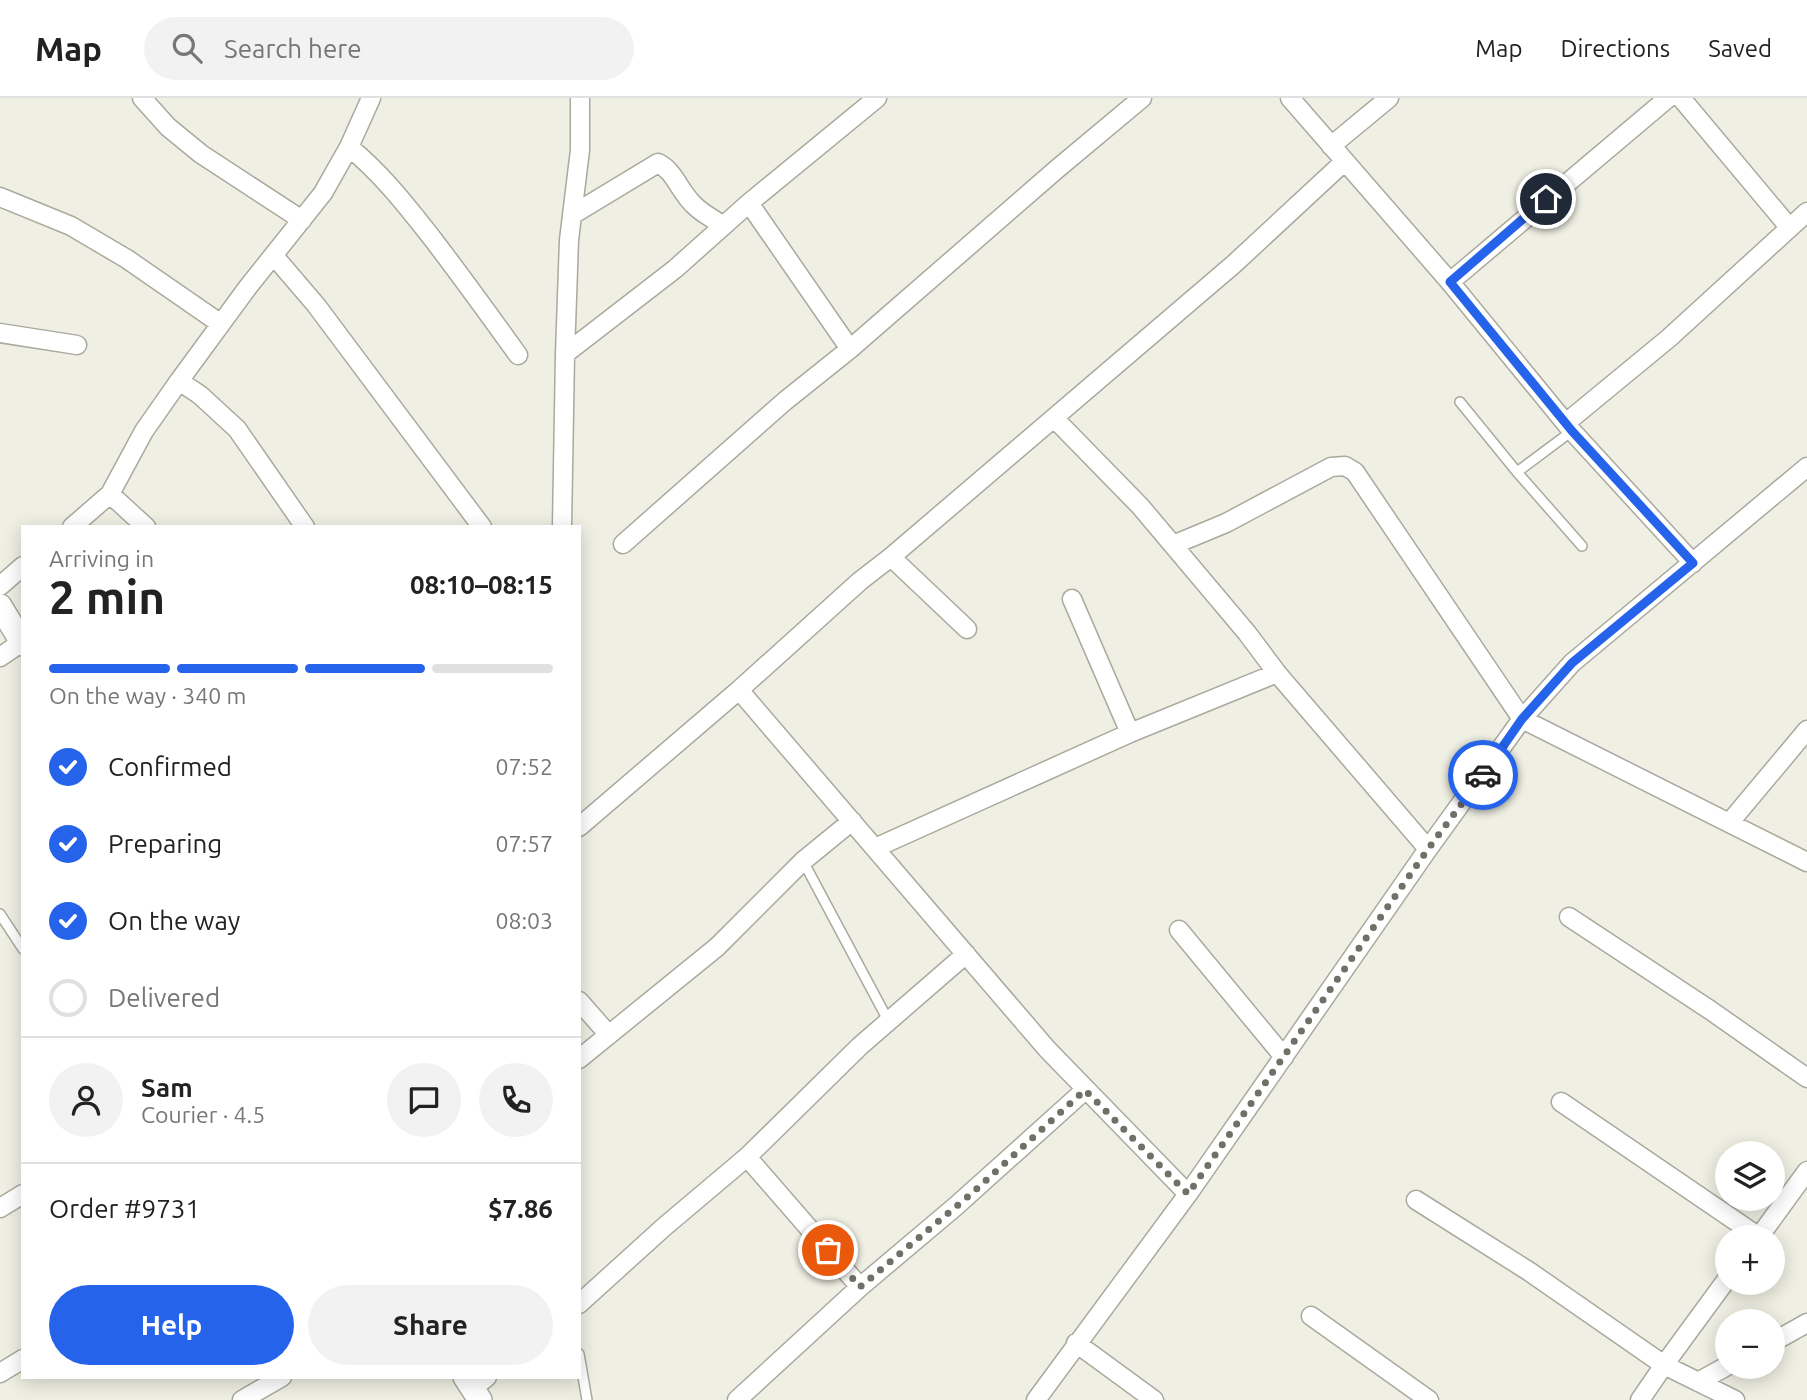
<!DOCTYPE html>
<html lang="en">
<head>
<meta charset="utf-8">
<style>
  body { margin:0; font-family:Ubuntu,sans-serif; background:#f2f2f2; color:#222; height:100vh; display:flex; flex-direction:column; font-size:26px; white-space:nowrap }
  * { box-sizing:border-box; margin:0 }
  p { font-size:23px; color:#767676 }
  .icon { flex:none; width:38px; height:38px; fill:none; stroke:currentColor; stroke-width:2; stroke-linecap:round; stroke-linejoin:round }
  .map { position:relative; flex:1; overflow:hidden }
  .side { position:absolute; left:21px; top:427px; width:560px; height:854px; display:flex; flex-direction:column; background:#fff; border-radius:0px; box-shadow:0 4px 18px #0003 }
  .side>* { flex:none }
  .tools { position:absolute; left:1715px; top:1043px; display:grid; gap:14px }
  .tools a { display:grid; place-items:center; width:70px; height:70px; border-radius:50%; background:#fff; box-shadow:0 4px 18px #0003; font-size:35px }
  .pin { position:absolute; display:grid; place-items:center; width:60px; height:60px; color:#fff; margin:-30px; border:4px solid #fff; border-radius:50%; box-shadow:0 2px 7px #0007 }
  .courier { position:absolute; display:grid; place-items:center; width:70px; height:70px; margin:-35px; border:5px solid #2563eb; border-radius:50%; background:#fff; color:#222; box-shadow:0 2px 9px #0007 }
  .summary em { font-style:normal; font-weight:700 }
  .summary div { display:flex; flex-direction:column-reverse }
  .summary { display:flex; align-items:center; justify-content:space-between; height:119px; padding:0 28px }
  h1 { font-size:46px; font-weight:700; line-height:52px }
  .bar { display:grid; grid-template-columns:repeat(4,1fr); gap:10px 7px; align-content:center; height:84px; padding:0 28px }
  .bar i { height:9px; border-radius:5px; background:#e0e0e0 }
  .bar .selected { background:#2563eb }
  .bar p { grid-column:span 4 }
  .line { display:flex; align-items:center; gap:18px; padding:0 28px; border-top:2px solid #e0e0e0 }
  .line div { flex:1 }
  .round { display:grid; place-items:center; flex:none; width:74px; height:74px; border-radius:37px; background:#f2f2f2 }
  ol { padding:0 28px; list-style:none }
  li { display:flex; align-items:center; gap:21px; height:77px }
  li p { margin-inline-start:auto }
  li .icon { padding:7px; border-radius:50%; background:#2563eb; color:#fff; stroke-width:4 }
  li:last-child { color:#767676 }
  li i { width:38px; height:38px; border:4px solid #e0e0e0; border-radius:50% }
  .action { display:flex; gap:14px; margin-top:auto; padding:14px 28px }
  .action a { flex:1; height:80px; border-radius:42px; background:#2563eb; color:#fff; font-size:28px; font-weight:700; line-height:80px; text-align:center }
  .action a+a { background:#f2f2f2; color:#222 }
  header { display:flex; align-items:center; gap:42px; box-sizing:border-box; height:98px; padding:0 35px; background:#fff; border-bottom:2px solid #e0e0e0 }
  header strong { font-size:33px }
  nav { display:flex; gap:38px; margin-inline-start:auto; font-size:24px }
  .search { width:490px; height:63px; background:#f2f2f2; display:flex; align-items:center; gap:18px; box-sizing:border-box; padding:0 24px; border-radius:38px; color:#767676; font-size:26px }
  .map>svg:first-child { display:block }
</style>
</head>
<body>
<header>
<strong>Map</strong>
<div class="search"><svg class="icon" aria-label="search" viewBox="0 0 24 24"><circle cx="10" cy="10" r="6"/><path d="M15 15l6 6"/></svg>Search here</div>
<nav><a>Map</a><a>Directions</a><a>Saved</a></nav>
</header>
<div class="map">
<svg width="1807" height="1302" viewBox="0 0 1807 1302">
  <rect width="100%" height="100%" fill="#efefe3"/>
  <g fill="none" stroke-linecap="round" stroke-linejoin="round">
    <g stroke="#a9a99e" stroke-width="12">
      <path id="lane" d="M1460,304l57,70 65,74
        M1517,374l55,-41
        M803,763l86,161
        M0,816l23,35
        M579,1256l8,46"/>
    </g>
    <g stroke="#a9a99e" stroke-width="21">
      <path id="street" d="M142,0l26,29 33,27 101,66
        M1290,0l160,184 122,149 121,132
        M1681,0l108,129
        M1331,48l58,-48
        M349,49c33,27 57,58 83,91 29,38 58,78 86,117
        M0,99l71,29 56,33 94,65
        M749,105l101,146
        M572,117l86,-52c17,8 22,30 37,43 8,8 19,13 28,20
        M274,158l42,49 166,222
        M1450,184l218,-184
        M0,235l77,12
        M565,256l110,-85 74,-66 128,-105
        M179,283l21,14 37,34 68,98
        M1054,320l86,88 107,127 30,40 151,176
        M1567,324l102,-84 138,-126
        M110,396l36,33
        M72,429l38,-33 34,-63 35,-50 69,-94 75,-94 26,-46 22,-49
        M562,429l3,-173 4,-114 11,-90v-52
        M623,446l162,-143 65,-52 207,-180 85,-71
        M1173,447l53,-22 105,-56 14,-1 10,6 167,247 285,143
        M891,459l76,72
        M0,488l23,-20
        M1072,501l58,134
        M0,559l22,-15
        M739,592l308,359 141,145
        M1730,724l77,-92
        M579,729l160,-137 121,-109 31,-24 343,-293 111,-103
        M875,750l255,-115 147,-60
        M1569,819l141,93 97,68
        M1179,832l105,127
        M579,903l30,34
        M579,961l138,-112 86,-86 49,-40
        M1561,1004l198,135
        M747,1059l113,130
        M1416,1102l114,72 134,93 63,-86
        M0,1110l23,-14
        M1759,1139l48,-66
        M579,1206l85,-77 83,-70 113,-111 106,-92
        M1311,1218l118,84
        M1773,1244l34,-19
        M1076,1245l78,57
        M0,1275l23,-14
        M1698,1284l29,-16
        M472,1291l15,-12
        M242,1302l40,-23
        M737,1302l123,-113 96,-81 129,-116
        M1036,1302l152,-206 240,-345 94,-130 50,-56 235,-196
        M1640,1302l24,-35 71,35"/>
    </g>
    <g stroke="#a9a99e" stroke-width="26">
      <path id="secondary" d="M0,508l23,38
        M465,1279l15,23"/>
    </g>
    <use href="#lane" stroke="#fff" stroke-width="9"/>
    <use href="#street" stroke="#fff" stroke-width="18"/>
    <use href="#secondary" stroke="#fff" stroke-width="23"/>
  </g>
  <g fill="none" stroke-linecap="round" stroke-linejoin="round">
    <path stroke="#707068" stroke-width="7" stroke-dasharray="0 12.6" d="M828,1152l32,37 111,-93 114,-104 103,104 240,-345 55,-74"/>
    <path stroke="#2563eb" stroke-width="9" d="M1483,677l39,-56 50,-56 121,-100 -121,-132 -122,-149 96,-83"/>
  </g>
</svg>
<div class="tools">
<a><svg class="icon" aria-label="layers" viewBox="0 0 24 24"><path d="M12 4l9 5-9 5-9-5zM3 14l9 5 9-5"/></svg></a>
<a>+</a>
<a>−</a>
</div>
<div class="pin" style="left:828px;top:1152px;background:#ea580c"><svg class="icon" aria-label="bag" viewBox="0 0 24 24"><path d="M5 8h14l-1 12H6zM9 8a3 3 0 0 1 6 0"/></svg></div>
<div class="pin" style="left:1546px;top:101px;background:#1f2937"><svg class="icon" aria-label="home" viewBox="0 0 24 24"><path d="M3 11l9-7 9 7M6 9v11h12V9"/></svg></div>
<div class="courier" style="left:1483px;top:677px"><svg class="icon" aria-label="car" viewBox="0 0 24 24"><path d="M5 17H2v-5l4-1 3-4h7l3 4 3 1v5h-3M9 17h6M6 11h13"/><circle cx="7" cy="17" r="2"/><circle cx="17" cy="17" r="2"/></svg></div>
<section class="side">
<div class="summary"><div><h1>2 min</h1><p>Arriving in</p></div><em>08:10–08:15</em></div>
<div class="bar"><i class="selected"></i><i class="selected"></i><i class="selected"></i><i></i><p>On the way · 340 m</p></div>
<ol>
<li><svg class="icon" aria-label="check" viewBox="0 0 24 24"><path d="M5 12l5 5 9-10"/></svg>Confirmed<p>07:52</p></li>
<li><svg class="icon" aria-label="check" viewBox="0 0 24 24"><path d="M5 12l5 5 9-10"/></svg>Preparing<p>07:57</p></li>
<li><svg class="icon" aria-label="check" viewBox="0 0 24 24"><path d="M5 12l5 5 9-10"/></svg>On the way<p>08:03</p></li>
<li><i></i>Delivered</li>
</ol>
<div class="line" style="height:126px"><a class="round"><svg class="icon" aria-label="person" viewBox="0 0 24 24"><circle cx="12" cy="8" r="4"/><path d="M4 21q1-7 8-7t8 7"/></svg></a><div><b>Sam</b><p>Courier · 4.5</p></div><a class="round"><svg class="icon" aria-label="chat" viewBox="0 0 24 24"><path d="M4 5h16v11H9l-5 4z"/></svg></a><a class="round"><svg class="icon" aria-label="phone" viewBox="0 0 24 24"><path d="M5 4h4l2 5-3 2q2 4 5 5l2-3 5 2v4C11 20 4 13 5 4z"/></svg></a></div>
<div class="line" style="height:91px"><div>Order #9731</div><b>$7.86</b></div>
<div class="action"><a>Help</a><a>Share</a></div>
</section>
</div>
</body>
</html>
